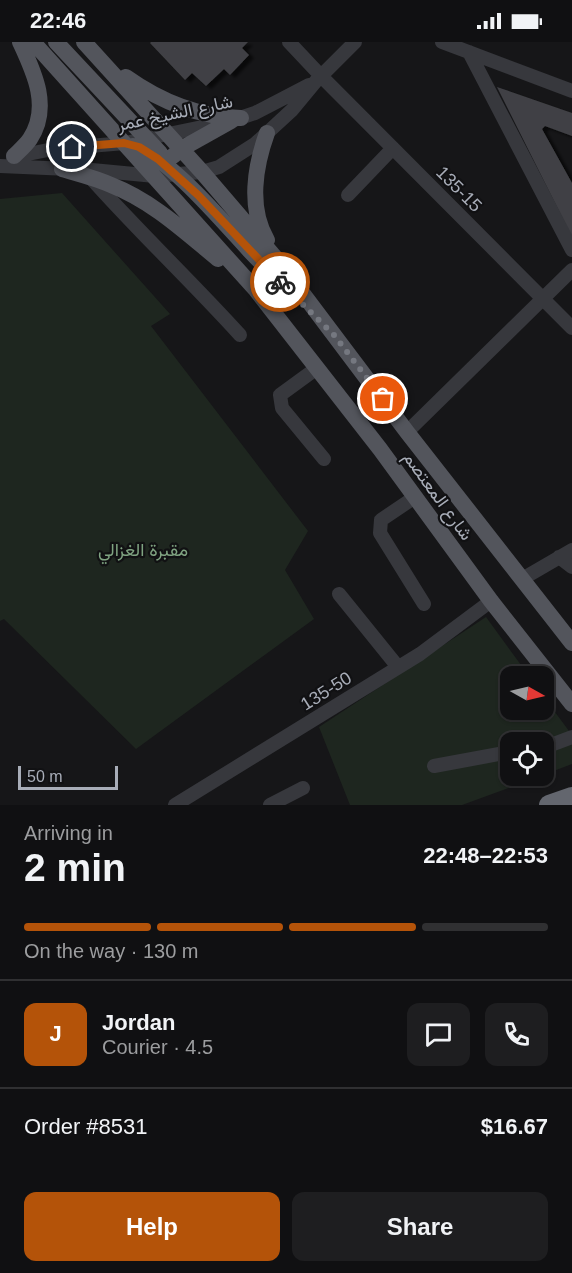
<!DOCTYPE html>
<html lang="en">
<head>
<meta charset="utf-8">
<style>
  body { margin:0; font-family:Helvetica,Vazirmatn,sans-serif; background:#1e1e20; color:#f1f3f6; height:100vh; display:flex; flex-direction:column; font-size:22px; white-space:nowrap }
  * { box-sizing:border-box; margin:0 }
  p { font-size:20px; color:#9c9d9f }
  .icon { flex:none; width:33px; height:33px; fill:none; stroke:currentColor; stroke-width:2; stroke-linecap:round; stroke-linejoin:round }
  .map { position:relative; height:763px; overflow:hidden }
  .details { display:flex; flex-direction:column; background:#101012; flex:1 }
  .details>* { flex:none }
  .needle { width:39px; rotate:98deg }
  .fabs { position:absolute; left:500px; top:624px; display:grid; gap:12px }
  .fabs a { display:grid; place-items:center; width:54px; height:54px; border-radius:12px; background:#101012; box-shadow:0 2px 4px #0004,0 0 0 2px #303032; font-size:30px }
  .scale { position:absolute; left:18px; bottom:15px; width:100px; box-sizing:border-box; padding-left:6px; border:3px solid #a8adb8; border-top:0; font-size:16px; line-height:21px; white-space:nowrap; color:#a8adb8; -webkit-text-stroke:4px #111113; paint-order:stroke }
  .pin { position:absolute; display:grid; place-items:center; width:51px; height:51px; color:#fff; margin:-26px; border:3px solid #fff; border-radius:50%; box-shadow:0 2px 6px #0007 }
  .courier { position:absolute; display:grid; place-items:center; width:60px; height:60px; margin:-30px; border:4px solid #b45309; border-radius:50%; background:#fff; color:#222; box-shadow:0 2px 8px #0007 }
  .head em { font-style:normal; font-weight:600 }
  .head div { display:flex; flex-direction:column-reverse }
  .head { display:flex; align-items:center; justify-content:space-between; height:102px; padding:0 24px }
  h1 { font-size:39px; font-weight:600; line-height:45px }
  .bar { display:grid; grid-template-columns:repeat(4,1fr); gap:9px 6px; align-content:center; height:72px; padding:0 24px }
  .bar i { height:8px; border-radius:4px; background:#303032 }
  .bar .current { background:#b45309 }
  .bar p { grid-column:span 4 }
  .line { display:flex; align-items:center; gap:15px; padding:0 24px; border-top:2px solid #303032 }
  .line div { flex:1 }
  .round { display:grid; place-items:center; flex:none; width:63px; height:63px; border-radius:12px; background:#1e1e20 }
  .primary-button { display:flex; gap:12px; margin-top:auto; padding:12px 24px }
  .primary-button a { flex:1; height:69px; border-radius:12px; background:#b45309; color:#fff; font-size:24px; font-weight:600; line-height:69px; text-align:center }
  .primary-button a+a { background:#1e1e20; color:#f1f3f6 }
  .status { display:flex; justify-content:space-between; align-items:center; height:42px; padding:0 30px; background:#101012; direction:ltr }
  .status svg { height:16px; fill:currentColor }
  .map>svg:first-child { display:block }
</style>
</head>
<body>
<div class="status"><b>22:46</b><svg viewBox="0 0 49 12"><path d="M0 12V9h3v3zM5 12V6h3v6zM10 12V3h3v9zM15 12V0h3v12zM26 1h20v11H26zM47 4h2v5h-2z"/></svg></div>
<div class="map">
<svg width="572" height="763" viewBox="0 0 572 763">
  <defs>
    <filter id="shadow"><feDropShadow dx="5" dy="3" stdDeviation="1.5" flood-color="#0009"/></filter>
  </defs>
  <rect width="100%" height="100%" fill="#161618"/>
  <path fill="#1e261f" d="M62,151l108,121 -19,12 157,205 -23,39 29,49 -178,130 -132,-130 -4,2v-422z
    M486,575l43,59h-19v34h33v-14l29,39v29l-29,11v-33h-33v34h31l-79,29h-112l-31,-78z"/>
  <path fill="#404145" filter="url(#shadow)" d="M151,0h97l-6,6 7,7 -19,20 -6,-6 -18,17 -14,-13 -7,7 -35,-37z
    M497,45l75,26v23l-27,-10 -3,3 30,54v54z"/>
  <g fill="none" stroke-linecap="round" stroke-linejoin="round">
    <path stroke="#37383d" stroke-width="14" d="M289,0l32,34 251,252
      M442,0l130,49
      M469,10l103,198
      M13,115l40,-8 72,-6 106,-22 24,-8 54,-28
      M0,124l92,4 63,6 47,-4 17,-5 36,-23 37,-34 24,-29 39,-39
      M90,135c48,54 101,104 150,158
      M348,153l45,-47
      M317,326l-37,27 2,13 42,51
      M407,390l165,-162
      M415,455l-34,23 -1,13 44,71
      M559,515l13,10
      M522,537l50,-29
      M339,552l59,73
      M543,706l29,-11
      M434,724l76,-14
      M175,763l245,-151 71,-53
      M270,763l33,-17"/>
    <path stroke="#53555c" stroke-width="16" d="M33,0l223,248 124,159 111,152 81,103
      M56,0l104,111
      M84,0l118,130 77,90 128,170 165,211
      M126,35c35,25 72,40 115,41
      M267,91c-12,33 -19,75 0,107
      M133,104c34,9 91,77 116,104 15,16 31,31 46,46
      M14,114c5,-5 12,-11 16,-17 21,-32 4,-67 -10,-97
      M173,114l8,-7 50,-28
      M62,127c17,5 34,9 49,16 41,16 73,46 107,74"/>
    <path stroke="#63666e" stroke-width="20" d="M549,763l23,-8"/>
  </g>
  <g fill="none" stroke-linecap="round" stroke-linejoin="round">
    <path stroke="#757880" stroke-width="6" stroke-dasharray="0 10.8" d="M280,240l54,53 49,64"/>
    <path stroke="#b45309" stroke-width="8" d="M72,105l52,-4 15,4 19,12 40,36 82,87"/>
  </g>
  <g text-anchor="middle" stroke-width="4.5" stroke-linejoin="round" paint-order="stroke">
    <g font-size="18" fill="#a8adb8" stroke="#111113">
      <text transform="translate(175 71) rotate(-12)" y="6">شارع الشيخ عمر</text>
      <text transform="translate(459 147) rotate(45)" y="6">135-15</text>
      <text transform="translate(438 454) rotate(54)" y="6">شارع المعتصم</text>
      <text transform="translate(326 649) rotate(-32)" y="6">135-50</text>
    </g>
    <g font-size="18" fill="#7fa381" stroke="#111113">
      <text x="143" y="514">مقبرة الغزالي</text>
    </g>
  </g>
</svg>
<div class="fabs">
<a><svg class="needle" viewBox="-14 -14 28 28"><path d="M0-13l5 13h-10z" fill="#e53935"/><path d="M0 13l5-13h-10z" fill="#9c9d9f"/></svg></a>
<a><svg class="icon" aria-label="locate" viewBox="0 0 24 24"><circle cx="12" cy="12" r="6"/><path d="M12 2v4M12 18v4M2 12h4M18 12h4"/></svg></a>
</div>
<div class="scale">50 m</div>
<div class="pin" style="left:383px;top:357px;background:#ea580c"><svg class="icon" aria-label="bag" viewBox="0 0 24 24"><path d="M5 8h14l-1 12H6zM9 8a3 3 0 0 1 6 0"/></svg></div>
<div class="pin" style="left:72px;top:105px;background:#1f2937"><svg class="icon" aria-label="home" viewBox="0 0 24 24"><path d="M3 11l9-7 9 7M6 9v11h12V9"/></svg></div>
<div class="courier" style="left:280px;top:240px"><svg class="icon" aria-label="bike" viewBox="0 0 24 24"><circle cx="6" cy="16" r="4"/><circle cx="18" cy="16" r="4"/><path d="M6 16l4-8h5l3 8M10 8l3 8H6M13 5h3"/></svg></div>
</div>
<section class="details">
<div class="head"><div><h1>2 min</h1><p>Arriving in</p></div><em>22:48–22:53</em></div>
<div class="bar"><i class="current"></i><i class="current"></i><i class="current"></i><i></i><p>On the way · 130 m</p></div>
<div class="line" style="height:108px"><b class="round" style="background:#b45309;color:#fff">J</b><div><b>Jordan</b><p>Courier · 4.5</p></div><a class="round"><svg class="icon" aria-label="chat" viewBox="0 0 24 24"><path d="M4 5h16v11H9l-5 4z"/></svg></a><a class="round"><svg class="icon" aria-label="phone" viewBox="0 0 24 24"><path d="M5 4h4l2 5-3 2q2 4 5 5l2-3 5 2v4C11 20 4 13 5 4z"/></svg></a></div>
<div class="line" style="height:78px"><div>Order #8531</div><b>$16.67</b></div>
<div class="primary-button"><a>Help</a><a>Share</a></div>
</section>
</body>
</html>
